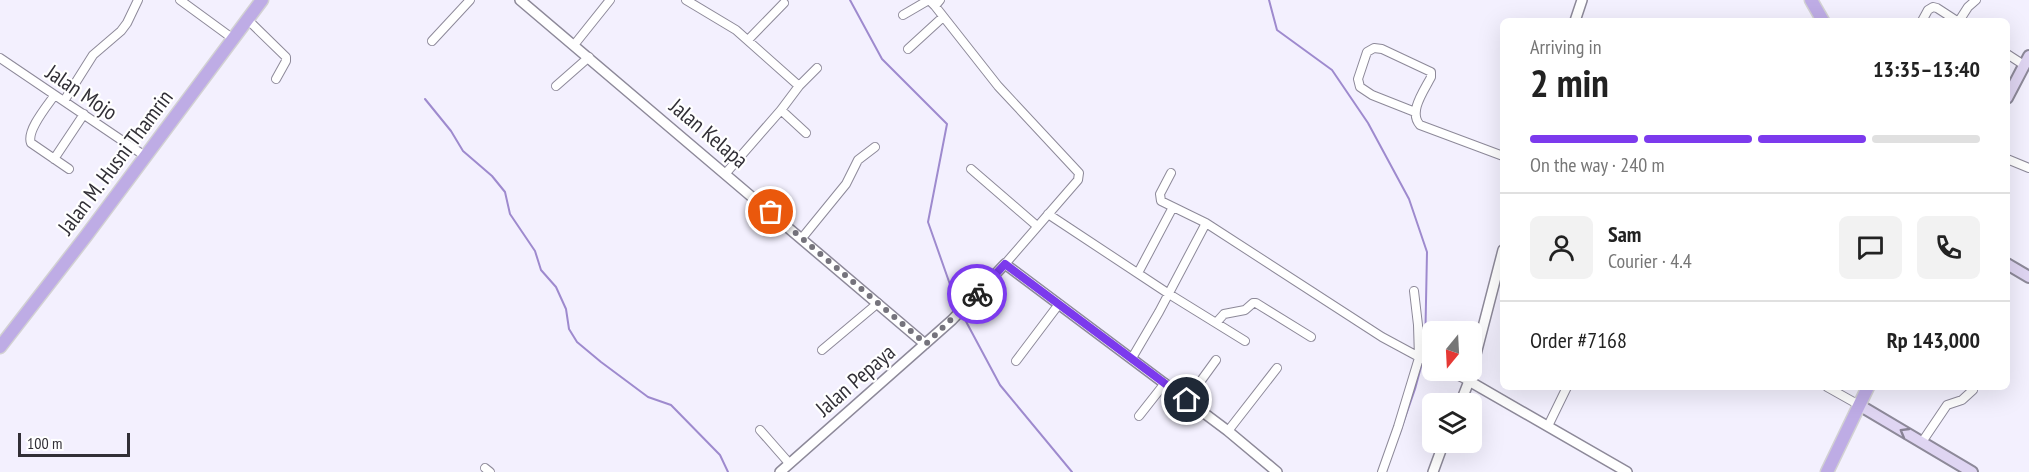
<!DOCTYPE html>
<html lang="en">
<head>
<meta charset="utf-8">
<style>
  body { margin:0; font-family:"PT Sans Narrow",sans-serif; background:#f2f2f2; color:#222; height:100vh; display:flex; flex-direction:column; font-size:22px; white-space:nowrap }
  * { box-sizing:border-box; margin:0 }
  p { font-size:20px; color:#767676 }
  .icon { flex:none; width:33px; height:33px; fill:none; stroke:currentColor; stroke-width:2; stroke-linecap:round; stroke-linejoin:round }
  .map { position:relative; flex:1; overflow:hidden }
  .details { position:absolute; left:1500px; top:18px; width:510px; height:372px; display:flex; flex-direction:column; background:#fff; border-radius:9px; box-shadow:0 6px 24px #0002 }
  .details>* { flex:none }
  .needle { width:39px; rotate:198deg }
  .controls { position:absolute; left:1422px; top:321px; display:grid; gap:12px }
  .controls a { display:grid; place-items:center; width:60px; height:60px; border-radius:9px; background:#fff; box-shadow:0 6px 24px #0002; font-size:30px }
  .scale { position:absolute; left:18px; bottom:15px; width:112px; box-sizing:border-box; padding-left:6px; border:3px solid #312f36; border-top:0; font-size:16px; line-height:21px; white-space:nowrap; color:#312f36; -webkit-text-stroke:4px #fff; paint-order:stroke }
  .pin { position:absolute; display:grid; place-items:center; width:51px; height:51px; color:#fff; margin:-26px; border:3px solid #fff; border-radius:50%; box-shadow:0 2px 6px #0007 }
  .courier { position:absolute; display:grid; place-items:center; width:60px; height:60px; margin:-30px; border:4px solid #7c3aed; border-radius:50%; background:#fff; color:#222; box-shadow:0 2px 8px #0007 }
  .head em { font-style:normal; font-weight:700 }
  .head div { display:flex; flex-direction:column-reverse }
  .head { display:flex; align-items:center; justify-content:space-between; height:102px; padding:0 30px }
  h1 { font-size:39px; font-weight:700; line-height:45px }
  .bar { display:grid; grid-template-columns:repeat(4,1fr); gap:9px 6px; align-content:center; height:72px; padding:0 30px }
  .bar i { height:8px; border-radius:4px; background:#e0e0e0 }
  .bar .active { background:#7c3aed }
  .bar p { grid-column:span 4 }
  .line { display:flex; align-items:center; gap:15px; padding:0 30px; border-top:2px solid #e0e0e0 }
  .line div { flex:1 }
  .round { display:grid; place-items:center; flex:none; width:63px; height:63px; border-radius:9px; background:#f2f2f2 }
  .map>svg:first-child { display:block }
</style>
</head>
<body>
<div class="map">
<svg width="2029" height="472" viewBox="0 0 2029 472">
  <rect width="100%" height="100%" fill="#f3f0fe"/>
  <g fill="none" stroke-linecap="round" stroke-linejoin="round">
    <path stroke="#9e8ace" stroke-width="2" d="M850,0l32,59 65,65 -19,98 31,88
      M1269,0l8,30 55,40 36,53 41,76 18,53 -2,100 -10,37 -16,46
      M425,99l26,32 12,20 29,25 13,16 5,22 25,37 6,19 15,17 10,22 3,20 8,13 24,20 47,35 23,8 49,50 8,17
      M962,314l38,71 72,87"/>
    <g stroke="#8d8999" stroke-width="10">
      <path id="minor" d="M180,0l52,38
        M686,0l50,30 63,56
        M940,0l-5,6 63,80 81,87 -1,7 -73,84
        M903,15l24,-14h3l5,5
        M247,19l39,38v4l-10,18
        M1922,21l6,-11 5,-3 4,1 20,13
        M1959,21l9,-14 8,-7
        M748,40l36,-37
        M432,41l38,-41
        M574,45l36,-45
        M908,49l35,-32
        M2007,54l17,11
        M0,58l145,98
        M556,86l33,-29
        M54,96c-7,10 -28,35 -23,47l38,26
        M64,101l29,-46 28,-24 6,-8 11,-23
        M781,110l25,23
        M1415,112l-43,-17 -12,-8 -2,-8 9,-27 7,-4 8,1 49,23v5c-7,14 -23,35 -11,48l83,31
        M54,159l30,-45
        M2007,159l22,9
        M971,169l66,57
        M726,173l55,-63 18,-24 18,-18
        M1171,173l-11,21 1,7 45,22 176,114 50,27
        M1048,214l121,80 76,47
        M802,238l44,-54 12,-24 17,-13
        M1138,273l35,-66
        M1216,323l8,-9 21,-4 8,-7h3l55,34
        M822,350l56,-47
        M1132,358l27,-46 47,-89
        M1016,361l43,-57
        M1446,370l23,11
        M1827,387l32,18
        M1187,400l29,-40
        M1139,416l26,-33
        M1548,426l19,-39
        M760,430l29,33
        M1228,431l49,-63
        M1922,442l25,-37 15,-5 11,-10
        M485,468l5,4
        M1382,472l16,-45 21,-69 -1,-33 -4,-34"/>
    </g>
    <g stroke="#8d8999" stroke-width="12">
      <path id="tertiary" d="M520,0l405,344
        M1575,21l7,-21
        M1469,381l158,91
        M1460,404l9,-23 34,-131
        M780,472l172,-152 53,-56 223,167 49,41
        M1433,472l11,-30"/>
    </g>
    <g stroke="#8d8999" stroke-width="14">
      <path id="secondary" d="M2007,98l22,-42
        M2007,264l22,13
        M1859,405l113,67"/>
    </g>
    <g stroke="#d2d1d3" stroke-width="15">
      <path id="primary" d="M1811,0l12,21
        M0,347l86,-111 176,-236
        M1827,472l41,-85"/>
    </g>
    <use href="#minor" stroke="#fff" stroke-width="8"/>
    <use href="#tertiary" stroke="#fff" stroke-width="9"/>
    <use href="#secondary" stroke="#dfd5f2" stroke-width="10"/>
    <use href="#primary" stroke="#beace5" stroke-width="12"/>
  </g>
  <defs><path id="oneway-chevron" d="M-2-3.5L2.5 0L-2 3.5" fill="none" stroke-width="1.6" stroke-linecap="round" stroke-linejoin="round" transform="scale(1.5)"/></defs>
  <use stroke="#888294" href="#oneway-chevron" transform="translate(1904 432) rotate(-150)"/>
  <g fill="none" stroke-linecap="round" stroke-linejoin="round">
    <path stroke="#75737c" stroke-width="6" stroke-dasharray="0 10.8" d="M771,212l155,132 51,-50"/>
    <path stroke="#7c3aed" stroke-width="8" d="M977,294l28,-30 182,136"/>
  </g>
  <g text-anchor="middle" stroke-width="4.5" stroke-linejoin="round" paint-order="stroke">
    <g font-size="22" fill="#312f36" stroke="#fff">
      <text transform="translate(82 92) rotate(34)" y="8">Jalan Mojo</text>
      <text transform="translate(709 133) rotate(40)" y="8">Jalan Kelapa</text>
      <text transform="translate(115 162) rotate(-53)" y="8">Jalan M. Husni Thamrin</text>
      <text transform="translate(855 380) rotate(-41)" y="8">Jalan Pepaya</text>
    </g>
  </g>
</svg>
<div class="controls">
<a><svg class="needle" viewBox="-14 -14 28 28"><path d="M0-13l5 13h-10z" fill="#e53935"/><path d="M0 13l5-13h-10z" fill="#767676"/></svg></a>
<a><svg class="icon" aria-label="layers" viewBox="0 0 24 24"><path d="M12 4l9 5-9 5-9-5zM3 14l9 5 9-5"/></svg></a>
</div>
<div class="scale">100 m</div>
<div class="pin" style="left:771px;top:212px;background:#ea580c"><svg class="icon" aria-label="bag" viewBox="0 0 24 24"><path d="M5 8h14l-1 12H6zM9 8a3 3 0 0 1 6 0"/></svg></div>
<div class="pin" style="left:1187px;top:400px;background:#1f2937"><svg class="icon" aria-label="home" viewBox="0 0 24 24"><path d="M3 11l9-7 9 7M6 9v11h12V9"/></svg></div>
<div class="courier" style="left:977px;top:294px"><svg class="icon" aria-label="bike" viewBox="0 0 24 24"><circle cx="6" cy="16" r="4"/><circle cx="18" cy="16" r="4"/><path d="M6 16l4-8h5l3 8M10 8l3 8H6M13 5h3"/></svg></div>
<section class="details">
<div class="head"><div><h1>2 min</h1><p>Arriving in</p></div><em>13:35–13:40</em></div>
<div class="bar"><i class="active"></i><i class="active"></i><i class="active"></i><i></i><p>On the way · 240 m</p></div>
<div class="line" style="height:108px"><a class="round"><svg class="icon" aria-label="person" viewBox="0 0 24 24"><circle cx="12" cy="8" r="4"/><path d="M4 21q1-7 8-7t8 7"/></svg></a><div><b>Sam</b><p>Courier · 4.4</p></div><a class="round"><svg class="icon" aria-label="chat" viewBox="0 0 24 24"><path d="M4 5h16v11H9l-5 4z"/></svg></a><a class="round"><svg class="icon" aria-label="phone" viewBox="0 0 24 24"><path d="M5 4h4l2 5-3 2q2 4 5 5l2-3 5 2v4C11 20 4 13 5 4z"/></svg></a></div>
<div class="line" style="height:78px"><div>Order #7168</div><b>Rp 143,000</b></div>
</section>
</div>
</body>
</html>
